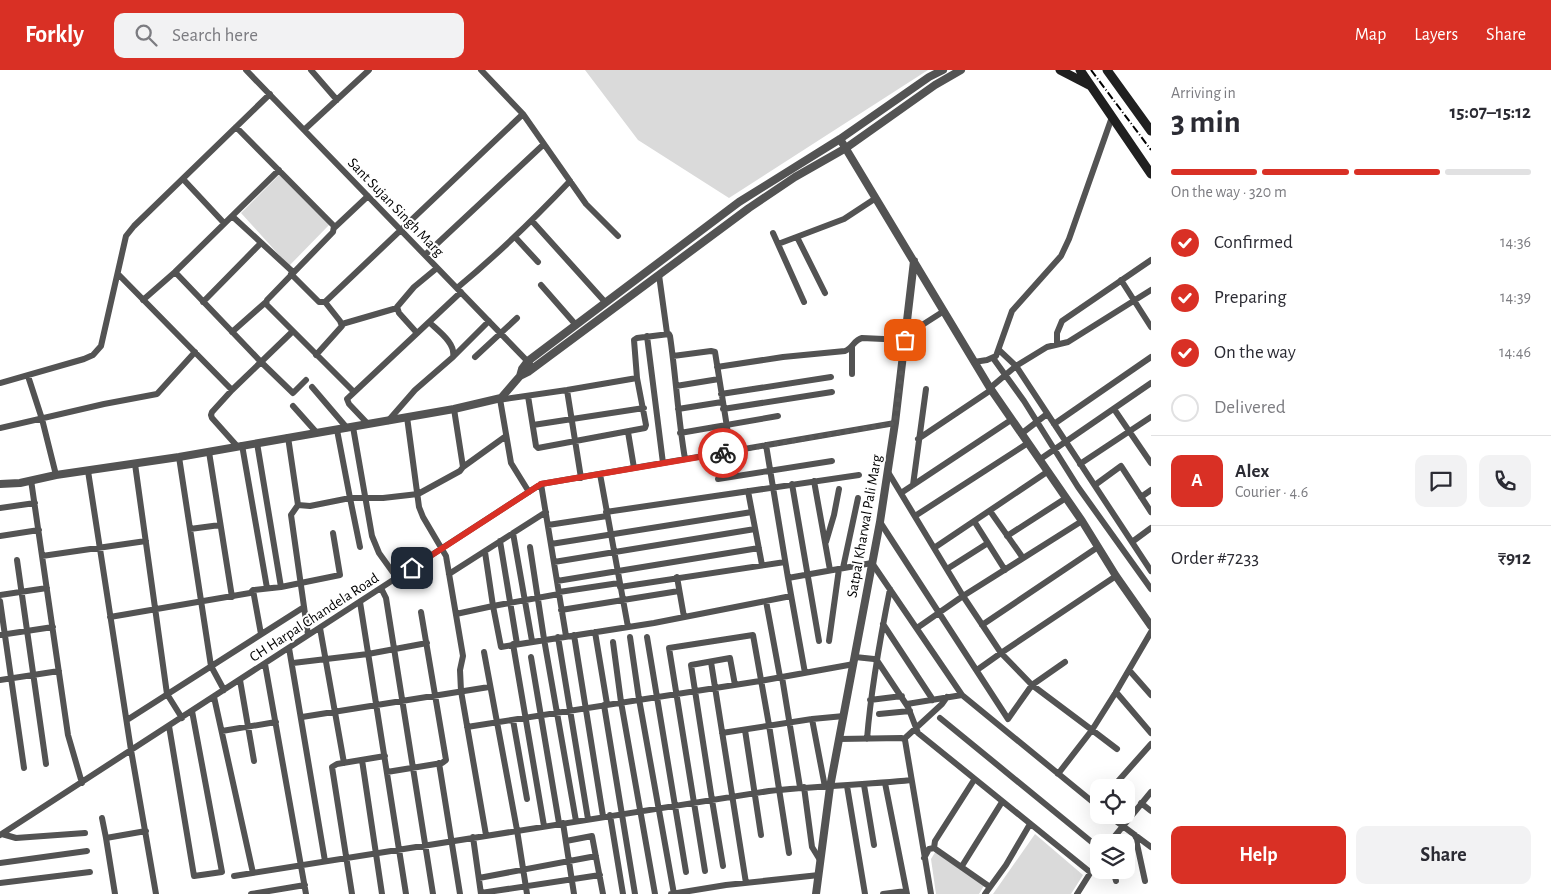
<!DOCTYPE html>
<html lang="en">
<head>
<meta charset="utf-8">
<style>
  body { margin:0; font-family:"Alegreya Sans",sans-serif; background:#f2f2f3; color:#2b2b33; height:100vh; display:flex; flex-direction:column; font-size:19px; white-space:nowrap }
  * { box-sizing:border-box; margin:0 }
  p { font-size:16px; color:#7c7c81 }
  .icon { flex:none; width:28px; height:28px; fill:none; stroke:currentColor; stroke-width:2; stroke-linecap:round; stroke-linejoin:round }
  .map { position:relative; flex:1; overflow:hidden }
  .panel { display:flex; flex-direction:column; background:#fff; width:400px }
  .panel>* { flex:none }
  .controls { position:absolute; left:1090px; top:709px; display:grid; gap:10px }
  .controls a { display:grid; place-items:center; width:45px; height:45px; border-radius:10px; background:#fff; box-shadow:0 5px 20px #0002; font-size:25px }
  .pin { position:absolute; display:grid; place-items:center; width:42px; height:42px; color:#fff; margin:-21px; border-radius:10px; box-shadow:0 2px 8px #0006 }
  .courier { position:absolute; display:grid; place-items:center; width:50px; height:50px; margin:-25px; border:4px solid #d93025; border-radius:50%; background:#fff; color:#222; box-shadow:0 1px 6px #0007 }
  .head em { font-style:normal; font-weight:700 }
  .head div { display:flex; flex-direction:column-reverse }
  .head { display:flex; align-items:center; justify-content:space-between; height:85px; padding:0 20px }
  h1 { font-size:32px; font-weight:700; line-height:38px }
  .bar { display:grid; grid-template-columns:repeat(4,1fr); gap:8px 5px; align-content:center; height:60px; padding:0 20px }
  .bar i { height:6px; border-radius:4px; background:#e1e1e2 }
  .bar .on { background:#d93025 }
  .bar p { grid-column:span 4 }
  .line { display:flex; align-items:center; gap:12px; padding:0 20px; border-top:1px solid #e1e1e2 }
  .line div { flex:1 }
  .round { display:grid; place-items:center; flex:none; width:52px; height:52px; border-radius:10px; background:#f2f2f3 }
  ol { padding:0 20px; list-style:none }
  li { display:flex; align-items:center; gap:15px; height:55px }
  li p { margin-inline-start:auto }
  li .icon { padding:5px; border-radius:50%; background:#d93025; color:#fff; stroke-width:4 }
  li:last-child { color:#7c7c81 }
  li i { width:28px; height:28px; border:2px solid #e1e1e2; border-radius:50% }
  .action { display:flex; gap:10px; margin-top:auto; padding:10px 20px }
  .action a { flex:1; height:58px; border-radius:10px; background:#d93025; color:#fff; font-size:20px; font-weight:700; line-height:58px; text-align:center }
  .action a+a { background:#f2f2f3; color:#2b2b33 }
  header { display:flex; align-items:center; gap:30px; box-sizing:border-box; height:70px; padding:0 25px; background:#d93025; color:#fff }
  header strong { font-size:24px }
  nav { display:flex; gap:28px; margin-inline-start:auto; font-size:18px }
  .search { width:350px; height:45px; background:#f2f2f3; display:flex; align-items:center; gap:12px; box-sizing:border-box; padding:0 18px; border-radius:10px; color:#7c7c81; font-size:19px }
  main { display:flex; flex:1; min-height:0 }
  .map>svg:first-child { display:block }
</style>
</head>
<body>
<header>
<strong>Forkly</strong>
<div class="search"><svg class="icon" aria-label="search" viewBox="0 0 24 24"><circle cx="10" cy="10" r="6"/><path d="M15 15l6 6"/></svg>Search here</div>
<nav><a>Map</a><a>Layers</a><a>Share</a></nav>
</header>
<main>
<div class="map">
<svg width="1151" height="824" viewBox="0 0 1151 824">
  <rect width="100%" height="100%" fill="#fff"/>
  <path fill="#dadada" d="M585,0h343l-199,128 -91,-58z
    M280,104l50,50 -41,42 -48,-53z
    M1035,764l48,41 -12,19h-78z
    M937,779l48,35 -6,10h-43l-5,-35z"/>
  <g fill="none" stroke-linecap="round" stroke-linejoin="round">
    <path stroke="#535353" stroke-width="6" d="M246,0l288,298
      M311,0l26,30
      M481,0l42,44 63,90 32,32
      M236,57l98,99 -1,6 -66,68 -1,4 88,88
      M304,60l65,-60
      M183,109l41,44
      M232,146l61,56
      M532,151l73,81
      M334,158l34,-32
      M773,163l31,69
      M515,167l23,25
      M797,167l28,56
      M778,174l66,-25 32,-21
      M425,185l119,-111
      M175,202l86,90 32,31 13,-13
      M118,204l114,116
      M291,204l28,28h6l198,-188
      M659,205l8,58
      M1121,210l30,47
      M541,215l35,40
      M457,218c40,-33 77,-69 113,-107
      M143,230l32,-28 104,-102
      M203,232l58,-59
      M342,254l55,-16
      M232,262l34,-30
      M417,263l-18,-20 -2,-6 17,-20 23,-19
      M647,266l16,127
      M905,266l39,-25
      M1057,274v-11l5,-12 89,-61
      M852,276v28
      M999,280l17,16 135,205
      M316,285l26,-29 -2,-5 -15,-19
      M673,286l38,-5 4,1 16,100
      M453,287l36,-36
      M475,287l42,-39
      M993,288l31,43 54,86 73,102
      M974,292l13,-2 9,-4 16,-45 49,-55 8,-17 43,-122
      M717,297l66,-10 62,-6c8,-3 9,-11 17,-13l43,2
      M28,306l14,43 14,56
      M0,313l84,-24 9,-4 8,-9 25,-110 8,-10 136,-132
      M676,316l43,-7
      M312,317l35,41
      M990,318l26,-22 31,-19 21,-5 83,-52
      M567,320l14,88
      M721,324l110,-17
      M528,326l8,50 2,2 107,-20 1,-3 -9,-47 -3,-38 3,-2 32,-4 1,2c6,41 8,82 15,123
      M500,329l11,64 18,29
      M498,330l69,-10 70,-12
      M293,336l24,27
      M454,339l9,58
      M678,339l44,-7
      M723,339l109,-17
      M1114,339l37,54
      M407,347l12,90 4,10 23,39 17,100 -3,14 1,21 25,144
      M388,351l27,-31 38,-33c3,-14 -15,-26 -24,-35
      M368,354l-19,-20 -2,-5 114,-107
      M1054,354l97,-67
      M533,355l111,-17
      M353,357l19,109 7,17 18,25
      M0,358l104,-24 53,-10 38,-42
      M628,362l6,36
      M680,363l98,-17
      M1021,364l26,-20
      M288,367l10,68 -7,10 17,120
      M918,369l73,-49
      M257,373l24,144
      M242,375l25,143
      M766,375l22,133
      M237,376l-25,-28 -1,-3 1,-3 20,-22 60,-58
      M209,382l23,145
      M179,387l32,209 13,24
      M1039,390l112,-77
      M135,394l32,230 15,24
      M1080,394l71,-47
      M88,401l43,279 25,144
      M888,402l75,124 38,57 115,-77
      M600,404l28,153
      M718,409l114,-18
      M31,410l37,255 14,48
      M814,411l16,89
      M541,414l25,152
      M792,414l27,157
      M913,415l13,-96
      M1095,415l26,-19 30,46
      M748,421l14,74
      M901,423l110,-73
      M1141,427l10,-7
      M298,435l12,1 40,-8 -13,-68
      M0,438l35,-5
      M990,441l33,47
      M606,442l253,-37
      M915,446l113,-73
      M974,451l31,49
      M880,452l128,197 24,-34 33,-23
      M548,455l59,-9
      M190,459l30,-4
      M513,463l19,108
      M0,466l39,-6
      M1007,466l59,-38
      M500,471l17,103
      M826,472l8,-27 5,-26
      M1132,472l19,-14
      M551,474l201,-32
      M360,477l-10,-49h33l35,-4 42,-23 3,-4 43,-31
      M530,477l14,92 32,182
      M934,478l113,-76
      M485,482l8,54 66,-12
      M42,486l104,-15
      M17,490l29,204
      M554,492l201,-33
      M843,498l15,-70
      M947,499l41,-26
      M449,504l97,-62
      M677,507l7,40
      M557,511l202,-33
      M620,517l165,-25
      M381,518l5,10 47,296
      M253,520l8,44
      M559,522l60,-9
      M0,525l47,-7
      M0,531l24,167
      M766,531l14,76
      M360,532l46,292
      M561,540l118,-19
      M456,544l37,-8 8,41 153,-24 137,-27
      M110,547l140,-24 3,-3 28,-3 59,-12 -7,-42
      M883,554l50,76
      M982,555l116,-78
      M320,558l24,135
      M917,558l46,-32 119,-75
      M595,562l12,72
      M0,565l53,-8
      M574,565l29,181
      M558,567l30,182
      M630,567l9,62 35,195
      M647,567l39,235
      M829,571l10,-72
      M613,572l8,60 34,192
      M513,574l31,182
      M289,578l36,213
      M484,582l33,178 10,64
      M531,587l28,166
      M855,587l19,2 4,3 30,45 10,26 172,139
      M711,592l35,221
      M293,593l75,-9 59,-11
      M265,594l41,230
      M977,600l24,-17 31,32 60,45 24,-38 35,-60
      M1129,600l22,25
      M805,603l-17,-95 84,-15 90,132 137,112
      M782,607l18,110
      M0,610l59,-9
      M240,610l14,81
      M1116,622l35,41
      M214,627l39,176
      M870,630l32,-4
      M907,634l55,-9
      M604,635l31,189
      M879,644l31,-3
      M302,647l187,-30
      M940,648l159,130
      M812,649l13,68
      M127,650l177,-113
      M513,650l14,79
      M169,656l25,150 28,-4 -30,-161
      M467,657l293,-46 94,-17
      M745,660l16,105
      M222,661l54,-9
      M722,663l90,-14 32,-3
      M839,669l63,-1 3,2 26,154
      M867,669c4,-51 13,-100 23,-150
      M904,669l38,-35 5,-7
      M362,690l20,134
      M439,693l21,131
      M387,702l55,-9 4,-3 -25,-148
      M1058,704l34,-44 25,19
      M885,713l22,111
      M864,715l10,60
      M847,716l18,108
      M804,717l8,60 8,13
      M1112,718l39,-44
      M1141,733l10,8
      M610,745l13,79
      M1108,745l43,32
      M102,748l4,20
      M563,753l11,71
      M2,764l14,4 69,-5
      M0,765l541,-351 354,-61
      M1135,765l10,46
      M473,767l8,57
      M566,771l26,-5 11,58
      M1110,772l41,-50
      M934,778l56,39
      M924,788l5,-9 5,-1 1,-7 39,-61
      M0,793l87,-12
      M723,796l-11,-66 -21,-135 39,-7 5,27
      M962,796l40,-64
      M1113,800l3,11
      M705,801l-36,-223 84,-13 16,90 20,128
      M234,806l535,-85c47,-5 95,-6 142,-11
      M479,808l117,-22
      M0,813l90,-11
      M481,823l119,-18
      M115,824l-9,-56 40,-7
      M251,824l54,-9
      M352,824l-20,-127 5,-3 48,-8
      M671,824l55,-9 93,-10
      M883,824l23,-3
      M985,824l21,-29 24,-41
      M1077,824l22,-35"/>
    <path stroke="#535353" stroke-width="8" d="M840,69l150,249 92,133 34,55 35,50
      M520,306l8,-4 221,-164 46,-31 51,-29 89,-63 26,-15
      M0,414l20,-1 36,-8 123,-18 275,-48 47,-11 19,-22 2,-7 6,-8 211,-159 101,-63 89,-62 14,-7
      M816,824l14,-107 50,-265 15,-99 19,-162"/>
    <path stroke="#202020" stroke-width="9" d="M1060,0l29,15
      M1080,0l71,104
      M1107,0l44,61"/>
    <path stroke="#000" stroke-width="2" stroke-dasharray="8 2.5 1 2.5" stroke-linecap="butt" d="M1091,0l60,80"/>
  </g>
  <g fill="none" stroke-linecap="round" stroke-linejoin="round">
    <path stroke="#595959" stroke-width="5" stroke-dasharray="0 9" d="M723,383l172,-30 10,-83"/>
    <path stroke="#d93025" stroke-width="6" d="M412,498l129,-84 182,-31"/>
  </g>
  <g text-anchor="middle" stroke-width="4" stroke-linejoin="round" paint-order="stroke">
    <g font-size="15" fill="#000" stroke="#fff">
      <text transform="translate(396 137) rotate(46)" y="5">Sant Sujan Singh Marg</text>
      <text transform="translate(864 456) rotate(-80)" y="5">Satpal Kharwal Pali Marg</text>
      <text transform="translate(314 547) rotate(-33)" y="5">CH Harpal Chandela Road</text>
    </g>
  </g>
</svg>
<div class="controls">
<a><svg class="icon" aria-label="locate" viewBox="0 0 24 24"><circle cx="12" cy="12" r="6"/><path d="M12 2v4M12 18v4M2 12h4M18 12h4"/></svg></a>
<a><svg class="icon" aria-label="layers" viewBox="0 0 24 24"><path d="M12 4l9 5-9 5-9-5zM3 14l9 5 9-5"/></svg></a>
</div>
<div class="pin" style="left:905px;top:270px;background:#ea580c"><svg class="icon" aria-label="bag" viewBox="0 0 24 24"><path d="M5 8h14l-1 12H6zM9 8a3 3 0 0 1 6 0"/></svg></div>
<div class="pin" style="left:412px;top:498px;background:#1f2937"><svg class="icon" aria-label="home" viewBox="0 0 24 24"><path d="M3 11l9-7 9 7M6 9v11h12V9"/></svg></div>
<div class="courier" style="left:723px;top:383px"><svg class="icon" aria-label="bike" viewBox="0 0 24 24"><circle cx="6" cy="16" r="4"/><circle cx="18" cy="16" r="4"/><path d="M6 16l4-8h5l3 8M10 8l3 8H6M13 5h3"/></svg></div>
</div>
<section class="panel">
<div class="head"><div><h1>3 min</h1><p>Arriving in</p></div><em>15:07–15:12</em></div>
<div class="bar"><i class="on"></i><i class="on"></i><i class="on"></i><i></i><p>On the way · 320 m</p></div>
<ol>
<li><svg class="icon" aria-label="check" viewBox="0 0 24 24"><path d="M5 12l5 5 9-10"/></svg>Confirmed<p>14:36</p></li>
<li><svg class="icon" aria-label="check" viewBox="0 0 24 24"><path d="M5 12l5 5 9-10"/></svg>Preparing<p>14:39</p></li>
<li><svg class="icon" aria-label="check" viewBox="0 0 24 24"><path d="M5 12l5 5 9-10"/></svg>On the way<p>14:46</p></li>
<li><i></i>Delivered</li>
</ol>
<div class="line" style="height:90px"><b class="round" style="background:#d93025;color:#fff">A</b><div><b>Alex</b><p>Courier · 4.6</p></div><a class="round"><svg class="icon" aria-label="chat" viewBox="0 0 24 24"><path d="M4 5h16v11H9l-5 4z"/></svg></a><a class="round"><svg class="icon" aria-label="phone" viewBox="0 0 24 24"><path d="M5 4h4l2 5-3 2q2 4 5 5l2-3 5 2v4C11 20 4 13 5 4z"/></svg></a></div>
<div class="line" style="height:65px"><div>Order #7233</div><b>₹912</b></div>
<div class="action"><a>Help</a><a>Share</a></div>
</section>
</main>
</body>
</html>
